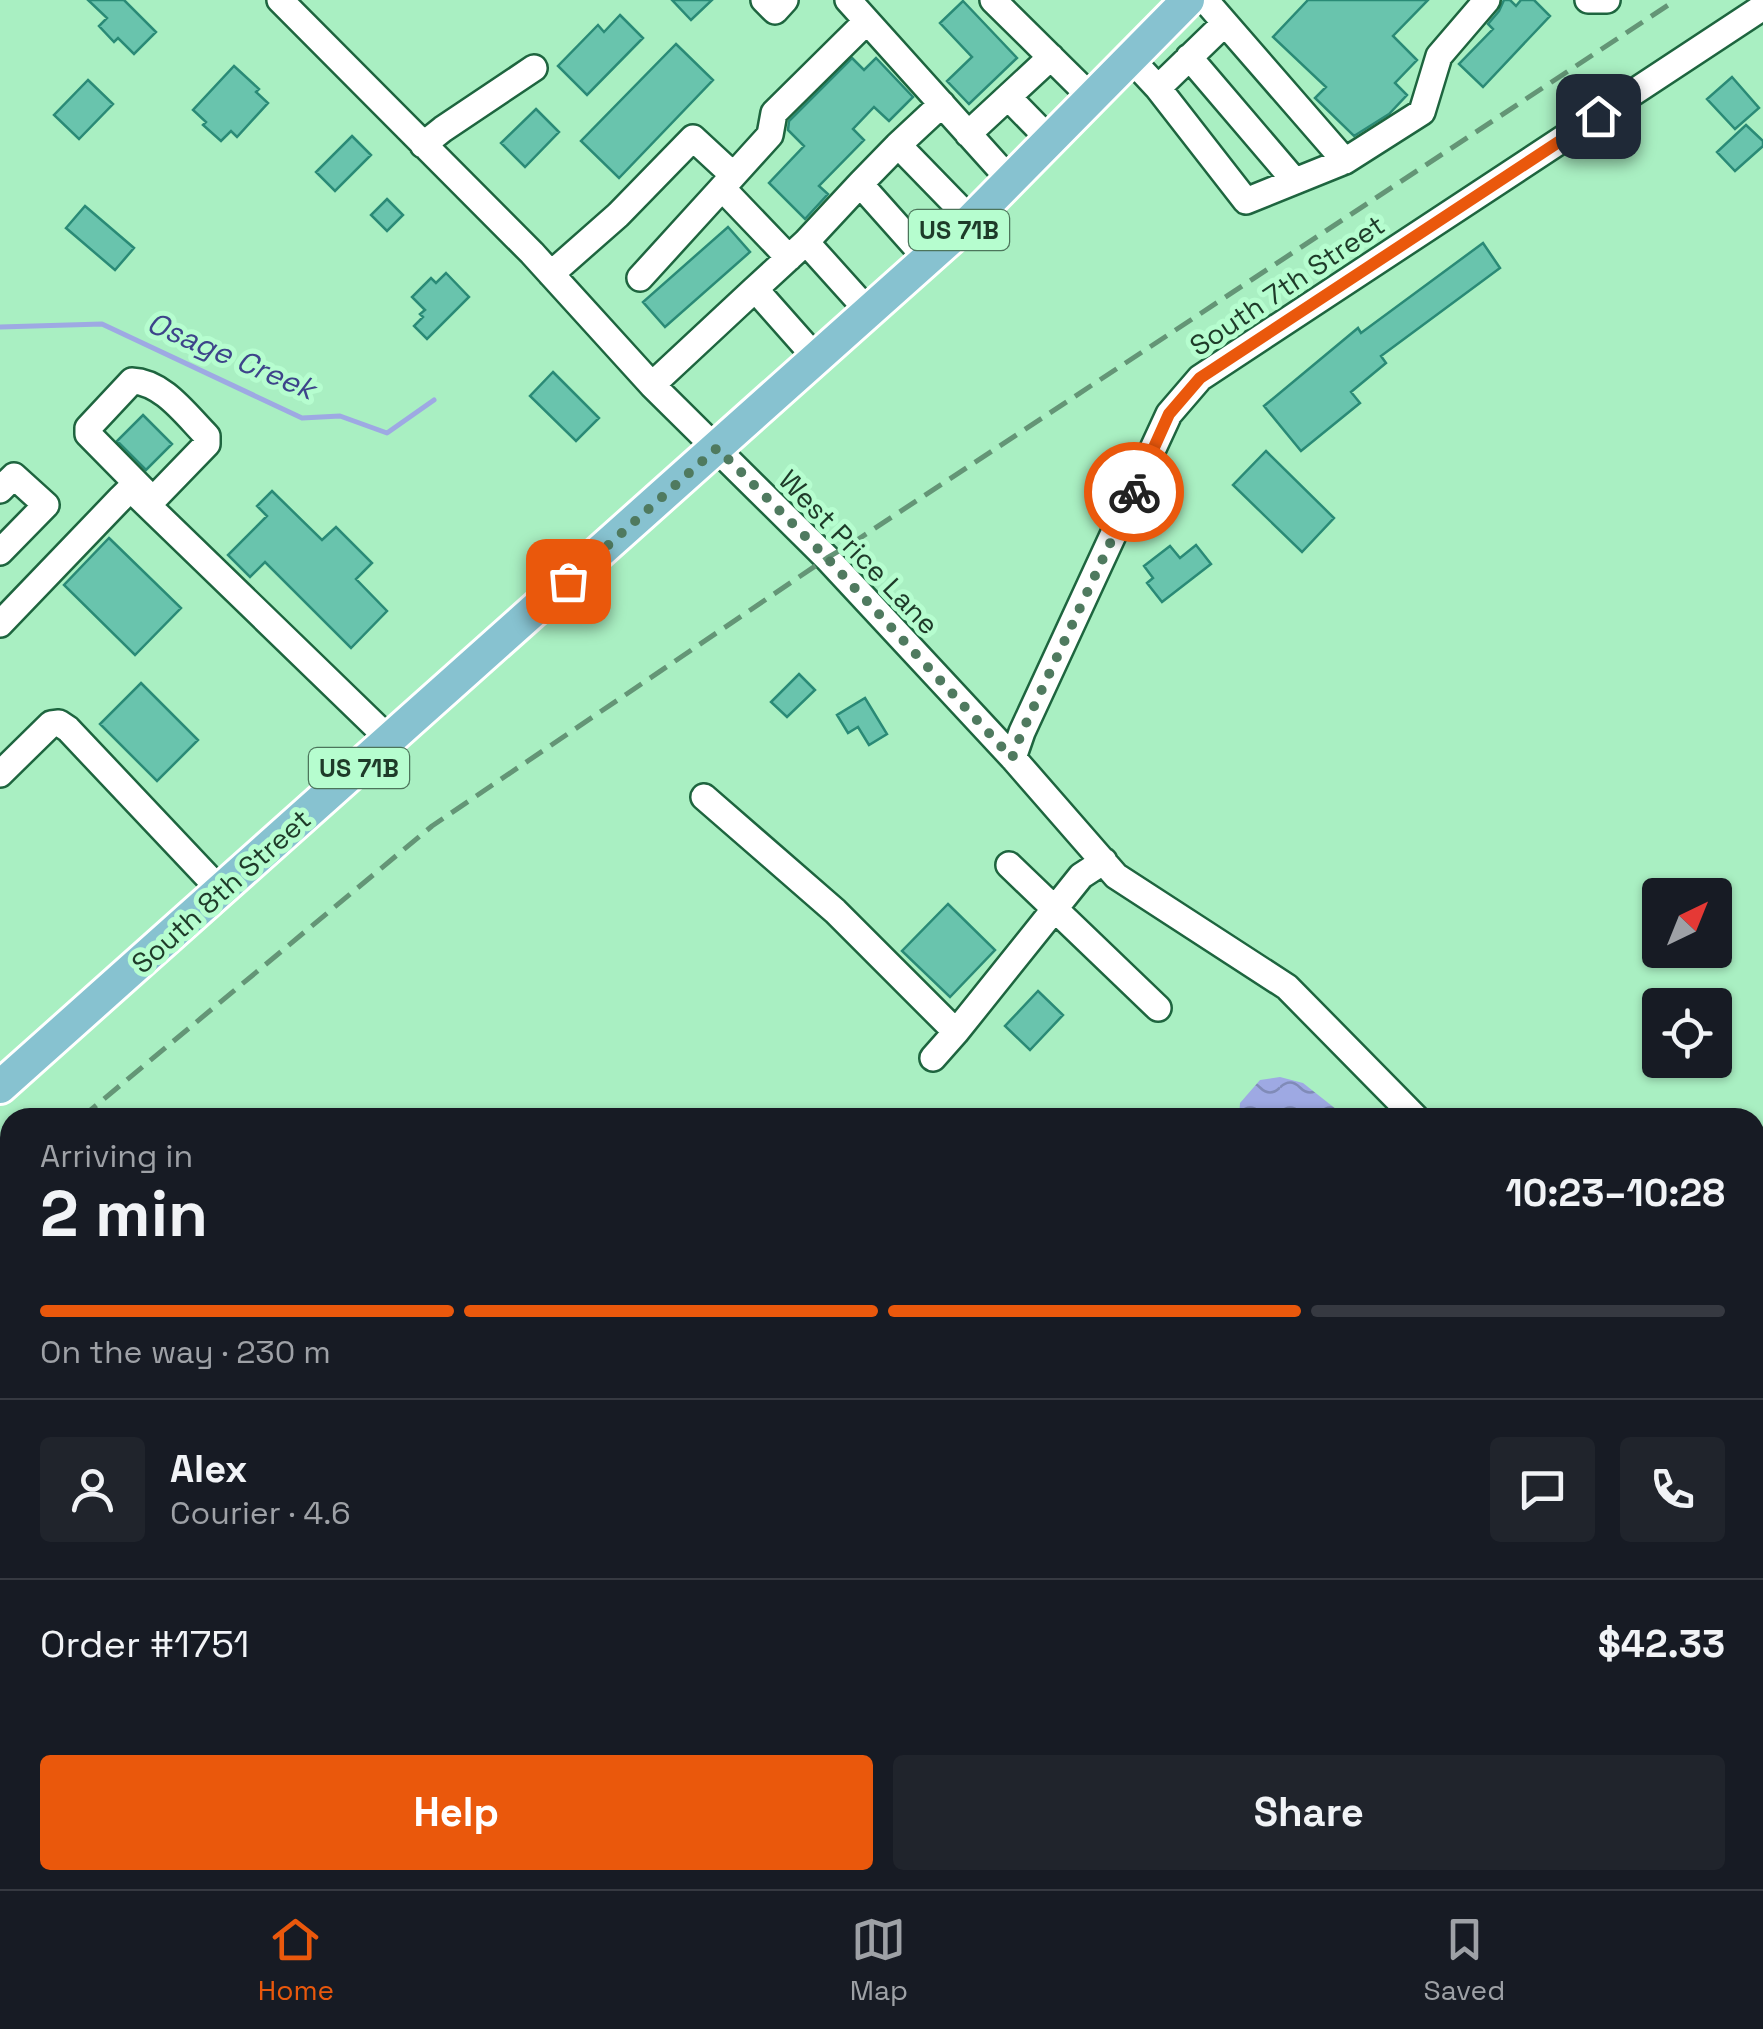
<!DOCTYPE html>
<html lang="en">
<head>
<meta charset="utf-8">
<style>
  body { margin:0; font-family:"Space Grotesk",sans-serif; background:#20242c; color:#f1f3f6; height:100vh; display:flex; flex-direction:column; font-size:38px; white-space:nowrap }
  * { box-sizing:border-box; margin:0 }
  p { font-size:32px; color:#9ea1a6 }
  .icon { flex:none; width:55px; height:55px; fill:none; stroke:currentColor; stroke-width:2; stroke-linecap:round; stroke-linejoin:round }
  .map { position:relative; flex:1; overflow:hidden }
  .drawer { position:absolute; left:0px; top:1108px; width:1765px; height:782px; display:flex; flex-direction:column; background:#171b24; border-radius:30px 30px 0 0; box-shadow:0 2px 8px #0004 }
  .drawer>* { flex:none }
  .needle { width:65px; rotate:43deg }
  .fabs { position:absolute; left:1642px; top:878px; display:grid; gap:20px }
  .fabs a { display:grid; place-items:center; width:90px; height:90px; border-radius:10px; background:#171b24; box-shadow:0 2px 8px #0004; font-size:50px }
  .pin { position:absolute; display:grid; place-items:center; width:85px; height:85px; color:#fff; margin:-42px; border-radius:20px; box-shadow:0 5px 15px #0006 }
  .courier { position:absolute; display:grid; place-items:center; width:100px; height:100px; margin:-50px; border:8px solid #ea580c; border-radius:50%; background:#fff; color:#222; box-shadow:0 2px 12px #0007 }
  .head em { font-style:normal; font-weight:700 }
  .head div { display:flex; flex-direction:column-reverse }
  .head { display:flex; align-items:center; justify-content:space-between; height:170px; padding:0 40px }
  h1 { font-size:65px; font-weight:700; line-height:75px }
  .bar { display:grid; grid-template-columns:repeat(4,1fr); gap:15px 10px; align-content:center; height:120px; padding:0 40px }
  .bar i { height:12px; border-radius:8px; background:#363941 }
  .bar .current { background:#ea580c }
  .bar p { grid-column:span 4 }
  .line { display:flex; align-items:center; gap:25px; padding:0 40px; border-top:2px solid #363941 }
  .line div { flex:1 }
  .round { display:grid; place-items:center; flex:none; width:105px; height:105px; border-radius:10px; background:#20242c }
  .primary-button { display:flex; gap:20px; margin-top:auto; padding:20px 40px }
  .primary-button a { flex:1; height:115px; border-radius:10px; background:#ea580c; color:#fff; font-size:40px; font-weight:700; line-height:115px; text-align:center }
  .primary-button a+a { background:#20242c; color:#f1f3f6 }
  .menu { display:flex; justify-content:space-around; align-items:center; height:140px; border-top:2px solid #363941; background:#171b24; font-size:28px; color:#9ea1a6 }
  .menu a { display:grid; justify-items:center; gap:5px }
  .menu .current { color:#ea580c }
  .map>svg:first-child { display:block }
</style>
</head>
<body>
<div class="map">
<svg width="1763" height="1889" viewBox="0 0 1763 1889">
  <defs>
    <pattern id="water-waves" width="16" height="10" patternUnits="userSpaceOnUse" patternTransform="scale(2.5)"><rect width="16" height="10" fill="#9ea9e3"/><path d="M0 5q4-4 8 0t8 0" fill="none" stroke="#808bb8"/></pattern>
  </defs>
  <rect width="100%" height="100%" fill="#a9efc2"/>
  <path fill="url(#water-waves)" d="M1280,1077l23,6 38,30 2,4h-104l1,-14 20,-23z"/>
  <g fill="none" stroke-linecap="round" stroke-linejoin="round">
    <path stroke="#9ea9e3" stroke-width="5" d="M0,327l102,-3 200,94 38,-2 47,17 47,-33"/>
  </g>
  <path fill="#69c4ad" stroke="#2a8a76" stroke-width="2.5" d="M88,0h36l32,32 -22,22 -16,-16 -4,4 -15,-16 8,-8z
    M672,0h40l-21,20z
    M1308,0h120l-35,36 24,24 -22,23 12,12 -18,19 -35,22 -39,-38 11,-11 -53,-50z
    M1504,0h6l6,6 5,-6h13l16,16 -67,71 -24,-23 34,-35 -5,-5 11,-13z
    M963,1l54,57 -48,46 -22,-23 25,-24 -32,-34z
    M620,15l23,23 -56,57 -29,-29 40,-41 6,7z
    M676,44l37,36 -94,98 -38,-37z
    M852,58l12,12 12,-12 37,39 -24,24 -15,-14 -21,22 11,11 -45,46 9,8 -23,25 -36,-36 35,-37 -16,-16 1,-9z
    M234,66l25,23 -3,3 12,11 -31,34 -6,-6 -10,10 -18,-16 3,-3 -13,-12z
    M1732,77l27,31 -24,21 -28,-30z
    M88,80l25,24 -34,35 -25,-24z
    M536,109l23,23 -34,35 -24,-24z
    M1746,125l17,16v5l-28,25 -18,-19z
    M352,136l19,19 -36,36 -19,-19z
    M387,199l16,16 -16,16 -16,-16z
    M85,206l49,42 -19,22 -49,-42z
    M728,227l22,25 -85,75 -22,-25z
    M1483,243l17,25 -119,88 5,7 -35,29 9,11 -59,48 -37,-45 94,-78 3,5z
    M446,273l23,24 -42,42 -13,-13 9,-9 -3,-3 5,-4 -13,-13 19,-19 5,5z
    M553,372l46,46 -23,23 -46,-45z
    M143,415l29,29 -26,26 -29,-29z
    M1266,451l68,67 -32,34 -69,-67z
    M272,491l50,49 14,-13 36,36 -16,16 31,32 -36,37 -86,-86 -15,15 -22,-22 39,-39 -10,-10z
    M109,538l72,70 -46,47 -71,-70z
    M1196,545l15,19 -49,38 -15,-19 6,-5 -9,-12 26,-20 10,12z
    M799,674l16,16 -28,27 -16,-15z
    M141,683l57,57 -41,41 -57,-57z
    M865,698l22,36 -18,11 -11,-18 -10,6 -11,-18z
    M948,904l47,46 -45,47 -48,-46z
    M1038,991l25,24 -33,35 -25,-24z"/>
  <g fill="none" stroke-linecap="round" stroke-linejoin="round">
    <g stroke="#1e653f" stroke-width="30">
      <path id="minor" d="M280,0l252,253 120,132 175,173 186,200 103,118 171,111 129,131
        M764,0l11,11 10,-11
        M848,0l162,180
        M993,0l98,97
        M1205,0l140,161
        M1588,0h19
        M1189,57l105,123
        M1130,58l28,30 88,113 99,-40 77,-49 17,-56 48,-56
        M1158,88l67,-65
        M1008,97l42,43
        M942,104l-44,41 73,75
        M968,134l83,-77
        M423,145l20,-16 91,-61
        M898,145l-38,39 66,74
        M806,242l54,-58
        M789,258l-67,-70 48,-53 4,-22 93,-92
        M551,274l67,-59 75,-77 40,37
        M640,278l82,-90
        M755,289l51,-47 63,70
        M652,385l103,-96 62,70
        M0,490l14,-14 32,29 -46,47
        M148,505l59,-61v-8c-21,-21 -44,-54 -75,-55l-44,47v6l63,64
        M0,624l120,-125 7,-7 8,1 255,247
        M1013,758l9,-26 147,-318 31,-36 563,-371
        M0,774l51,-50 8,-1 9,6 153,162
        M704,797l131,114 121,121 125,-156 23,-15
        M1009,865l149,143
        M933,1058l23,-26
        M0,1230l10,9
        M1755,1302l8,-9
        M1755,1399l8,-8
        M1755,1460l8,8
        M1719,1880l9,9
        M400,1889l9,-9
        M643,1889l9,-9"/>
    </g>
    <g stroke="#fff" stroke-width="38">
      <path id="major" d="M0,1087l971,-867 217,-220"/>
    </g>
    <use href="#minor" stroke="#fff" stroke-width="25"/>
    <use href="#major" stroke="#87c2d0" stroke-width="32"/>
    <path stroke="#649576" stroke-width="5" stroke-dasharray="20 10" stroke-linecap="butt" d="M81,1118l351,-292 395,-268 27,-16 822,-542
      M0,1185l10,-9"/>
  </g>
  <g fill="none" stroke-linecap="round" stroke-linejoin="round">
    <path stroke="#4f7a5f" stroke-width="10" stroke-dasharray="0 18" d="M568,581l149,-133 110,110 185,200 10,-26 112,-240"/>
    <path stroke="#ea580c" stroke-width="12" d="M1134,492l35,-78 31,-36 398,-262"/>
  </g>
  <g text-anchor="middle" stroke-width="10" stroke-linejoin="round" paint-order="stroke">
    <g fill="#b6fdcf" stroke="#4c755b" stroke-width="2.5">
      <rect x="909" y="210" width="100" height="40" rx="8"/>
      <rect x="309" y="748" width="100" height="40" rx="8"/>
    </g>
    <g font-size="25" font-weight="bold" fill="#1e3b29">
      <text x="959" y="239">US 71B</text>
      <text x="359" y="777">US 71B</text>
    </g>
    <g font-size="28" fill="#1e3b29" stroke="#b6fdcf">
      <text transform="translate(1287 285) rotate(-34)" y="10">South 7th Street</text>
      <text transform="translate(859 552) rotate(46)" y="10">West Price Lane</text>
      <text transform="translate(221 891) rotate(-42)" y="10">South 8th Street</text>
    </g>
    <g font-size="30" font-style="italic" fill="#3d448a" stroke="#b6fdcf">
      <text transform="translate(231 356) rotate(23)" y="10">Osage Creek</text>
    </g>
  </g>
</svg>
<div class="fabs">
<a><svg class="needle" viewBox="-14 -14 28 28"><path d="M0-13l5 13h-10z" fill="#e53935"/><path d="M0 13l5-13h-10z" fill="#9ea1a6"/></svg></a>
<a><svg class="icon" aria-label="locate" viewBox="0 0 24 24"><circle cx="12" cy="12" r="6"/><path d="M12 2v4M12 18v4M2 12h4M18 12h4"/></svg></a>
</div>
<div class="pin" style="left:568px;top:581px;background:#ea580c"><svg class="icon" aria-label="bag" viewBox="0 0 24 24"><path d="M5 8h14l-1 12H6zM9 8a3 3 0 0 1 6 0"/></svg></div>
<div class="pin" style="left:1598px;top:116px;background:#1f2937"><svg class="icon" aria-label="home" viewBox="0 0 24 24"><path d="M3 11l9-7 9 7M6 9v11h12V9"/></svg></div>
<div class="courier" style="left:1134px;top:492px"><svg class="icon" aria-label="bike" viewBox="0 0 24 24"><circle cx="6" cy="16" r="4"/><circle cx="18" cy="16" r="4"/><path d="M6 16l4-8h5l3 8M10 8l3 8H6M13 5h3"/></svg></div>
<section class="drawer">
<div class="head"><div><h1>2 min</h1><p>Arriving in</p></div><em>10:23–10:28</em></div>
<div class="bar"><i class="current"></i><i class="current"></i><i class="current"></i><i></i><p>On the way · 230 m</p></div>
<div class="line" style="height:180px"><a class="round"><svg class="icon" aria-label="person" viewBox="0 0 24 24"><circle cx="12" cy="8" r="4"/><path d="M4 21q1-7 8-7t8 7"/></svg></a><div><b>Alex</b><p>Courier · 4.6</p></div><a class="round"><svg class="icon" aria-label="chat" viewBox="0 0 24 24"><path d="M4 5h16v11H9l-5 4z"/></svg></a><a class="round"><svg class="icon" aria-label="phone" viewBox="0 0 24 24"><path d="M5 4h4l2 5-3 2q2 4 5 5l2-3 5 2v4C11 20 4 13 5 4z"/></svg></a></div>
<div class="line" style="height:130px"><div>Order #1751</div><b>$42.33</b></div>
<div class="primary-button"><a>Help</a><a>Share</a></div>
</section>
</div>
<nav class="menu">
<a class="current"><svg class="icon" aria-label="home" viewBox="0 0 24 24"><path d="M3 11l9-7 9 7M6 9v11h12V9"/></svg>Home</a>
<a><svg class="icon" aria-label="map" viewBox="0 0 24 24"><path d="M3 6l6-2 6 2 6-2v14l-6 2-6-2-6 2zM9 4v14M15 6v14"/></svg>Map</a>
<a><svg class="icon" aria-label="saved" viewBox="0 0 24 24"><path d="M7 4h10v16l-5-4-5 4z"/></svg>Saved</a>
</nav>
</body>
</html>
